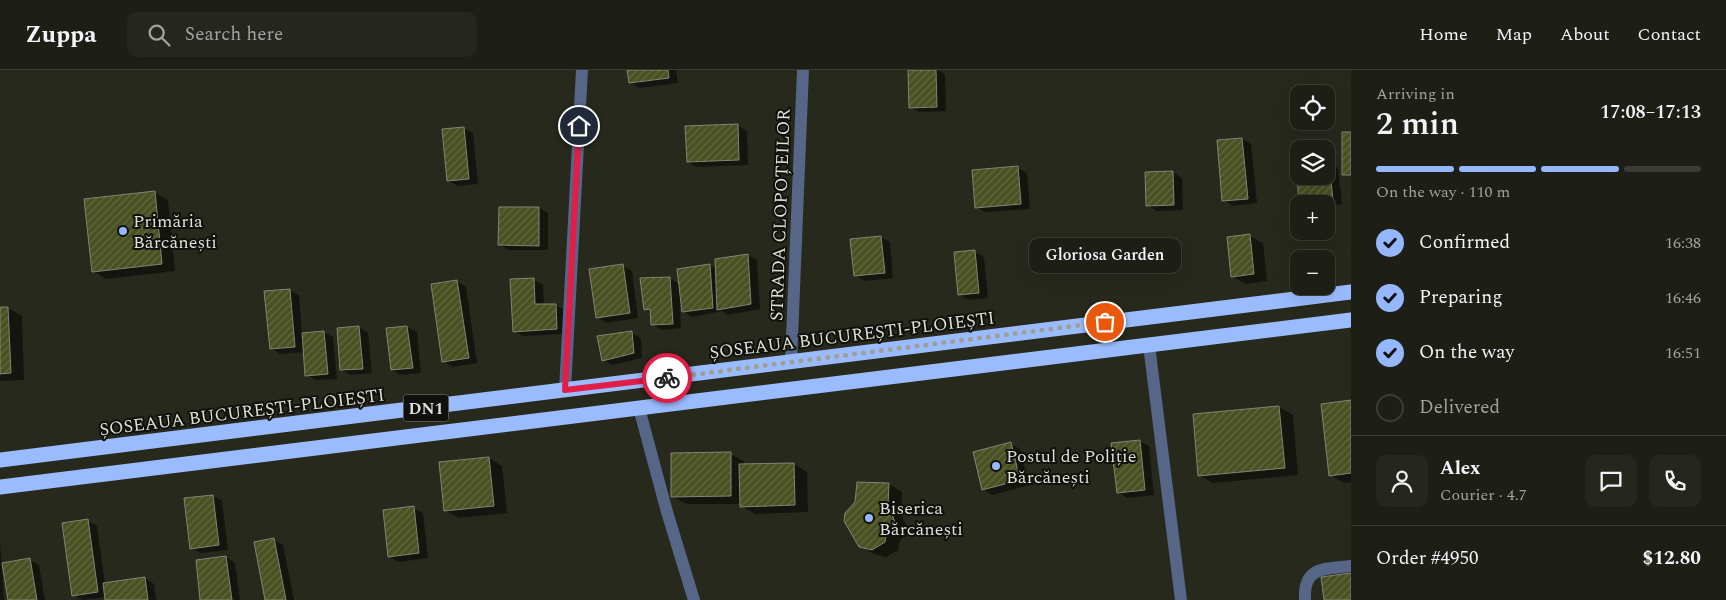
<!DOCTYPE html>
<html lang="en">
<head>
<meta charset="utf-8">
<style>
  body { margin:0; font-family:Spectral,serif; background:#25271f; color:#f1f3f6; height:100vh; display:flex; flex-direction:column; font-size:19px; white-space:nowrap }
  * { box-sizing:border-box; margin:0 }
  p { font-size:16px; color:#a0a2a1 }
  .icon { flex:none; width:28px; height:28px; fill:none; stroke:currentColor; stroke-width:2; stroke-linecap:round; stroke-linejoin:round }
  .map { position:relative; flex:1; overflow:hidden }
  .side { display:flex; flex-direction:column; background:#1d1f16; width:375px }
  .side>* { flex:none }
  .tools { position:absolute; left:1290px; top:15px; display:grid; gap:10px }
  .tools a { display:grid; place-items:center; width:45px; height:45px; border-radius:10px; background:#1d1f16; box-shadow:0 5px 20px #0002,0 0 0 1px #3b3d35; font-size:25px }
  .pin { position:absolute; display:grid; place-items:center; width:42px; height:42px; color:#fff; margin:-21px; border:2px solid #fff; border-radius:50%; box-shadow:0 1px 5px #0007 }
  .courier { position:absolute; display:grid; place-items:center; width:50px; height:50px; margin:-25px; border:4px solid #e11d48; border-radius:50%; background:#fff; color:#222; box-shadow:0 1px 6px #0007 }
  .bubble { position:absolute; height:35px; border-radius:10px; background:#1d1f16; box-shadow:0 5px 20px #0002,0 0 0 1px #3b3d35; font-size:16px; font-weight:600; line-height:35px; text-align:center }
  .head em { font-style:normal; font-weight:600 }
  .head div { display:flex; flex-direction:column-reverse }
  .head { display:flex; align-items:center; justify-content:space-between; height:85px; padding:0 25px }
  h1 { font-size:32px; font-weight:600; line-height:38px }
  .bar { display:grid; grid-template-columns:repeat(4,1fr); gap:8px 5px; align-content:center; height:60px; padding:0 25px }
  .bar i { height:6px; border-radius:4px; background:#3b3d35 }
  .bar .active { background:#94b7fd }
  .bar p { grid-column:span 4 }
  .line { display:flex; align-items:center; gap:12px; padding:0 25px; border-top:1px solid #3b3d35 }
  .line div { flex:1 }
  .round { display:grid; place-items:center; flex:none; width:52px; height:52px; border-radius:10px; background:#25271f }
  ol { padding:0 25px; list-style:none }
  li { display:flex; align-items:center; gap:15px; height:55px }
  li p { margin-inline-start:auto }
  li .icon { padding:5px; border-radius:50%; background:#94b7fd; color:#111; stroke-width:4 }
  li:last-child { color:#a0a2a1 }
  li i { width:28px; height:28px; border:2px solid #3b3d35; border-radius:50% }
  header { display:flex; align-items:center; gap:30px; box-sizing:border-box; height:70px; padding:0 25px; background:#1d1f16; border-bottom:1px solid #3b3d35 }
  header strong { font-size:24px }
  nav { display:flex; gap:28px; margin-inline-start:auto; font-size:18px }
  .search { width:350px; height:45px; background:#25271f; display:flex; align-items:center; gap:12px; box-sizing:border-box; padding:0 18px; border-radius:10px; color:#a0a2a1; font-size:19px }
  main { display:flex; flex:1; min-height:0 }
  .map>svg:first-child { display:block }
</style>
</head>
<body>
<header>
<strong>Zuppa</strong>
<div class="search"><svg class="icon" aria-label="search" viewBox="0 0 24 24"><circle cx="10" cy="10" r="6"/><path d="M15 15l6 6"/></svg>Search here</div>
<nav><a>Home</a><a>Map</a><a>About</a><a>Contact</a></nav>
</header>
<main>
<div class="map">
<svg width="1351" height="530" viewBox="0 0 1351 530">
  <defs>
    <pattern id="building-hatch" width="6" height="6" patternUnits="userSpaceOnUse" patternTransform="scale(1.25)"><rect width="6" height="6" fill="#495021"/><path d="M-1 1l2-2M0 6l6-6M5 7l2-2" fill="none" stroke="#636940"/></pattern>
  </defs>
  <rect width="100%" height="100%" fill="#27291d"/>
  <path fill="#0007" d="M628,0h48l2,13 -39,5 -9,-6z
    M909,0h28l8,4 1,37 -26,1 -10,-5z
    M737,55l10,6 1,34 -51,2 -9,-5z
    M463,58l10,5 5,51 -20,2 -10,-5z
    M1242,69l9,5 6,59 -24,3 -9,-6z
    M1329,93l9,5 4,36 -16,2v-2l-25,-2 -2,-26h27z
    M1018,98l9,5 3,36 -45,3 -9,-5z
    M1173,102l9,6 1,32 -26,1 -10,-6z
    M154,122l14,8 7,71 -69,8 -13,-8z
    M500,138h39l9,5v37h-39l-10,-5z
    M1250,166l13,7 4,38 -21,3 -14,-8z
    M881,167l9,5 3,36 -29,3 -9,-6z
    M975,182l9,5 4,41 -19,2 -10,-6z
    M748,185l9,5 3,49 -33,6 -5,-4 -30,6 -9,-6 -1,-6h-2l1,23 -20,2 -9,-6 -1,-11 -5,-4 23,-31 11,6 30,-19 7,4v-9z
    M622,196l10,5 6,47 -32,5 -9,-6z
    M534,210l9,5 1,20h11l10,5 1,24 -43,2 -9,-5z
    M457,211l9,6 11,76 -24,4 -10,-6z
    M289,220l10,5 3,39 22,-2 9,5 4,42 -21,1 -9,-5 -2,-23 -25,2 -9,-6z
    M8,238l14,8 2,64 -24,1v-72z
    M359,257l9,6 4,40 -21,2 -9,-5 -4,-41z
    M407,257l10,5 4,41 -20,2 -9,-5 -4,-41z
    M632,263l9,5 1,20 -30,7 -9,-5z
    M1351,331v81l-7,1 -14,-8z
    M1279,337l14,8 5,60 -85,8 -14,-8 -5,-60z
    M1139,371l10,5 5,49 -27,3 -9,-6z
    M1011,374l9,5 9,36 -37,10 -9,-6z
    M730,384l14,7v4l50,-1 13,8 1,40 -53,2 -14,-8v-2h-55l-14,-8z
    M489,388l13,8 5,47 -48,5 -14,-8z
    M889,414l13,8 -1,22 7,16 -9,13 -1,7 -12,7 -12,-3 -14,-8z
    M213,426l9,5 6,49 -27,3 -10,-5z
    M413,438l10,5 5,45 -30,4 -9,-6z
    M87,450l10,6 8,58 40,-6 9,6 2,16h-49l-1,-3 -24,3 -9,-5z
    M274,470l9,5 11,55h-28z
    M0,473l2,21 28,-4 9,5 6,35h-36l-5,-35h-2l2,35h-4z
    M226,487l9,6 5,37h-38z"/>
  <path fill="url(#building-hatch)" stroke="#828576" d="M627,0h41l1,8 -40,5z
    M908,0h28l1,37 -28,1z
    M738,54l1,36 -52,2 -2,-36z
    M464,57l5,52 -22,2 -5,-52z
    M1342,62h9v43h-9z
    M1242,68l6,61 -26,2 -5,-61z
    M1326,92h3l4,38 -34,3 -3,-38 3,-1v12h27z
    M1018,96l3,38 -46,4 -3,-38z
    M1173,101l1,34 -28,1 -1,-34z
    M155,121l7,73 -70,8 -8,-73z
    M499,137h40v39l-41,-1z
    M1250,164l4,40 -23,3 -4,-40z
    M881,166l4,37 -31,3 -4,-37z
    M975,180l4,43 -21,2 -4,-43z
    M748,184l3,50 -34,6 -2,-51z
    M623,194l7,49 -34,5 -7,-49z
    M710,194l3,44 -31,4 -5,-43z
    M670,207l3,47 -22,1 -1,-16 -6,1 -4,-32z
    M534,208l1,26h21l1,25 -44,3 -3,-53z
    M457,210l12,78 -27,4 -11,-78z
    M290,219l5,58 -25,2 -6,-58z
    M0,237h8l3,66 -11,1z
    M359,256l4,43 -23,1 -3,-42z
    M407,256l6,42 -22,2 -5,-42z
    M324,261l4,43 -23,2 -3,-43z
    M632,261l2,22 -32,8 -5,-25z
    M1351,330v73l-22,3 -8,-72z
    M1279,336l6,62 -87,8 -5,-62z
    M1140,370l5,50 -28,3 -6,-50z
    M1011,372l9,38 -38,10 -9,-38z
    M731,382v44l-60,1v-44z
    M489,387l5,49 -50,5 -5,-49z
    M794,393l1,42 -55,2 -1,-43z
    M857,412l32,1 -1,22 7,17 -9,13 -1,7 -13,8 -13,-3 -15,-26 1,-8 10,-11z
    M213,425l6,50 -29,4 -6,-51z
    M414,436l5,47 -31,4 -5,-47z
    M88,449l10,73 -26,4 -10,-73z
    M274,468l12,62h-21l-11,-58z
    M226,486l6,44h-32l-4,-40z
    M30,488l7,42h-29l-6,-37z
    M1351,503v27h-27l-3,-23z
    M145,507l3,23h-43l-2,-17z"/>
  <g fill="none" stroke-linecap="round" stroke-linejoin="round">
    <path stroke="#556687" stroke-width="12" d="M1149,275l32,255
      M791,292l12,-292
      M565,320l17,-320
      M639,338l28,104 27,88
      M1305,530c-2,-34 20,-31 46,-34"/>
    <path stroke="#9abcff" stroke-width="15" d="M0,390l1351,-168
      M0,417l1351,-167"/>
  </g>
  <g fill="none" stroke-linecap="round" stroke-linejoin="round">
    <path stroke="#9e9f96" stroke-width="5" stroke-dasharray="0 9" d="M667,308l438,-56"/>
    <path stroke="#e11d48" stroke-width="6" d="M579,56l-14,264 102,-12"/>
  </g>
  <g fill="#94b7fd" stroke="#10110c" stroke-width="2">
    <circle cx="123" cy="161" r="5"/>
    <circle cx="996" cy="396" r="5"/>
    <circle cx="869" cy="448" r="5"/>
  </g>
  <g text-anchor="middle" stroke-width="4" stroke-linejoin="round" paint-order="stroke">
    <rect fill="#10110c" stroke="#a0a19a" stroke-width="1" x="403.5" y="324.5" width="45" height="27" rx="4"/>
    <g font-size="16" font-weight="bold" fill="#dedfd7">
      <text x="426" y="344">DN1</text>
    </g>
    <g font-size="18" fill="#dedfd7" stroke="#10110c">
      <text transform="translate(780 145) rotate(-88)" y="6">STRADA CLOPOȚEILOR</text>
      <text transform="translate(852 265) rotate(-7)" y="6">ȘOSEAUA BUCUREȘTI-PLOIEȘTI</text>
      <text transform="translate(242 342) rotate(-7)" y="6">ȘOSEAUA BUCUREȘTI-PLOIEȘTI</text>
    </g>
    <g font-size="18" fill="#dedfd7" stroke="#10110c" text-anchor="start">
      <text x="133" y="157">Primăria<tspan x="133" dy="21">Bărcănești</tspan></text>
      <text x="1006" y="392">Postul de Poliție<tspan x="1006" dy="21">Bărcănești</tspan></text>
      <text x="879" y="444">Biserica<tspan x="879" dy="21">Bărcănești</tspan></text>
    </g>
  </g>
</svg>
<div class="tools">
<a><svg class="icon" aria-label="locate" viewBox="0 0 24 24"><circle cx="12" cy="12" r="6"/><path d="M12 2v4M12 18v4M2 12h4M18 12h4"/></svg></a>
<a><svg class="icon" aria-label="layers" viewBox="0 0 24 24"><path d="M12 4l9 5-9 5-9-5zM3 14l9 5 9-5"/></svg></a>
<a>+</a>
<a>−</a>
</div>
<div class="pin" style="left:1105px;top:252px;background:#ea580c"><svg class="icon" aria-label="bag" viewBox="0 0 24 24"><path d="M5 8h14l-1 12H6zM9 8a3 3 0 0 1 6 0"/></svg></div>
<div class="pin" style="left:579px;top:56px;background:#1f2937"><svg class="icon" aria-label="home" viewBox="0 0 24 24"><path d="M3 11l9-7 9 7M6 9v11h12V9"/></svg></div>
<div class="courier" style="left:667px;top:308px"><svg class="icon" aria-label="bike" viewBox="0 0 24 24"><circle cx="6" cy="16" r="4"/><circle cx="18" cy="16" r="4"/><path d="M6 16l4-8h5l3 8M10 8l3 8H6M13 5h3"/></svg></div>
<div class="bubble" style="left:1029px;top:168px;width:152px">Gloriosa Garden</div>
</div>
<section class="side">
<div class="head"><div><h1>2 min</h1><p>Arriving in</p></div><em>17:08–17:13</em></div>
<div class="bar"><i class="active"></i><i class="active"></i><i class="active"></i><i></i><p>On the way · 110 m</p></div>
<ol>
<li><svg class="icon" aria-label="check" viewBox="0 0 24 24"><path d="M5 12l5 5 9-10"/></svg>Confirmed<p>16:38</p></li>
<li><svg class="icon" aria-label="check" viewBox="0 0 24 24"><path d="M5 12l5 5 9-10"/></svg>Preparing<p>16:46</p></li>
<li><svg class="icon" aria-label="check" viewBox="0 0 24 24"><path d="M5 12l5 5 9-10"/></svg>On the way<p>16:51</p></li>
<li><i></i>Delivered</li>
</ol>
<div class="line" style="height:90px"><a class="round"><svg class="icon" aria-label="person" viewBox="0 0 24 24"><circle cx="12" cy="8" r="4"/><path d="M4 21q1-7 8-7t8 7"/></svg></a><div><b>Alex</b><p>Courier · 4.7</p></div><a class="round"><svg class="icon" aria-label="chat" viewBox="0 0 24 24"><path d="M4 5h16v11H9l-5 4z"/></svg></a><a class="round"><svg class="icon" aria-label="phone" viewBox="0 0 24 24"><path d="M5 4h4l2 5-3 2q2 4 5 5l2-3 5 2v4C11 20 4 13 5 4z"/></svg></a></div>
<div class="line" style="height:65px"><div>Order #4950</div><b>$12.80</b></div>
</section>
</main>
</body>
</html>
